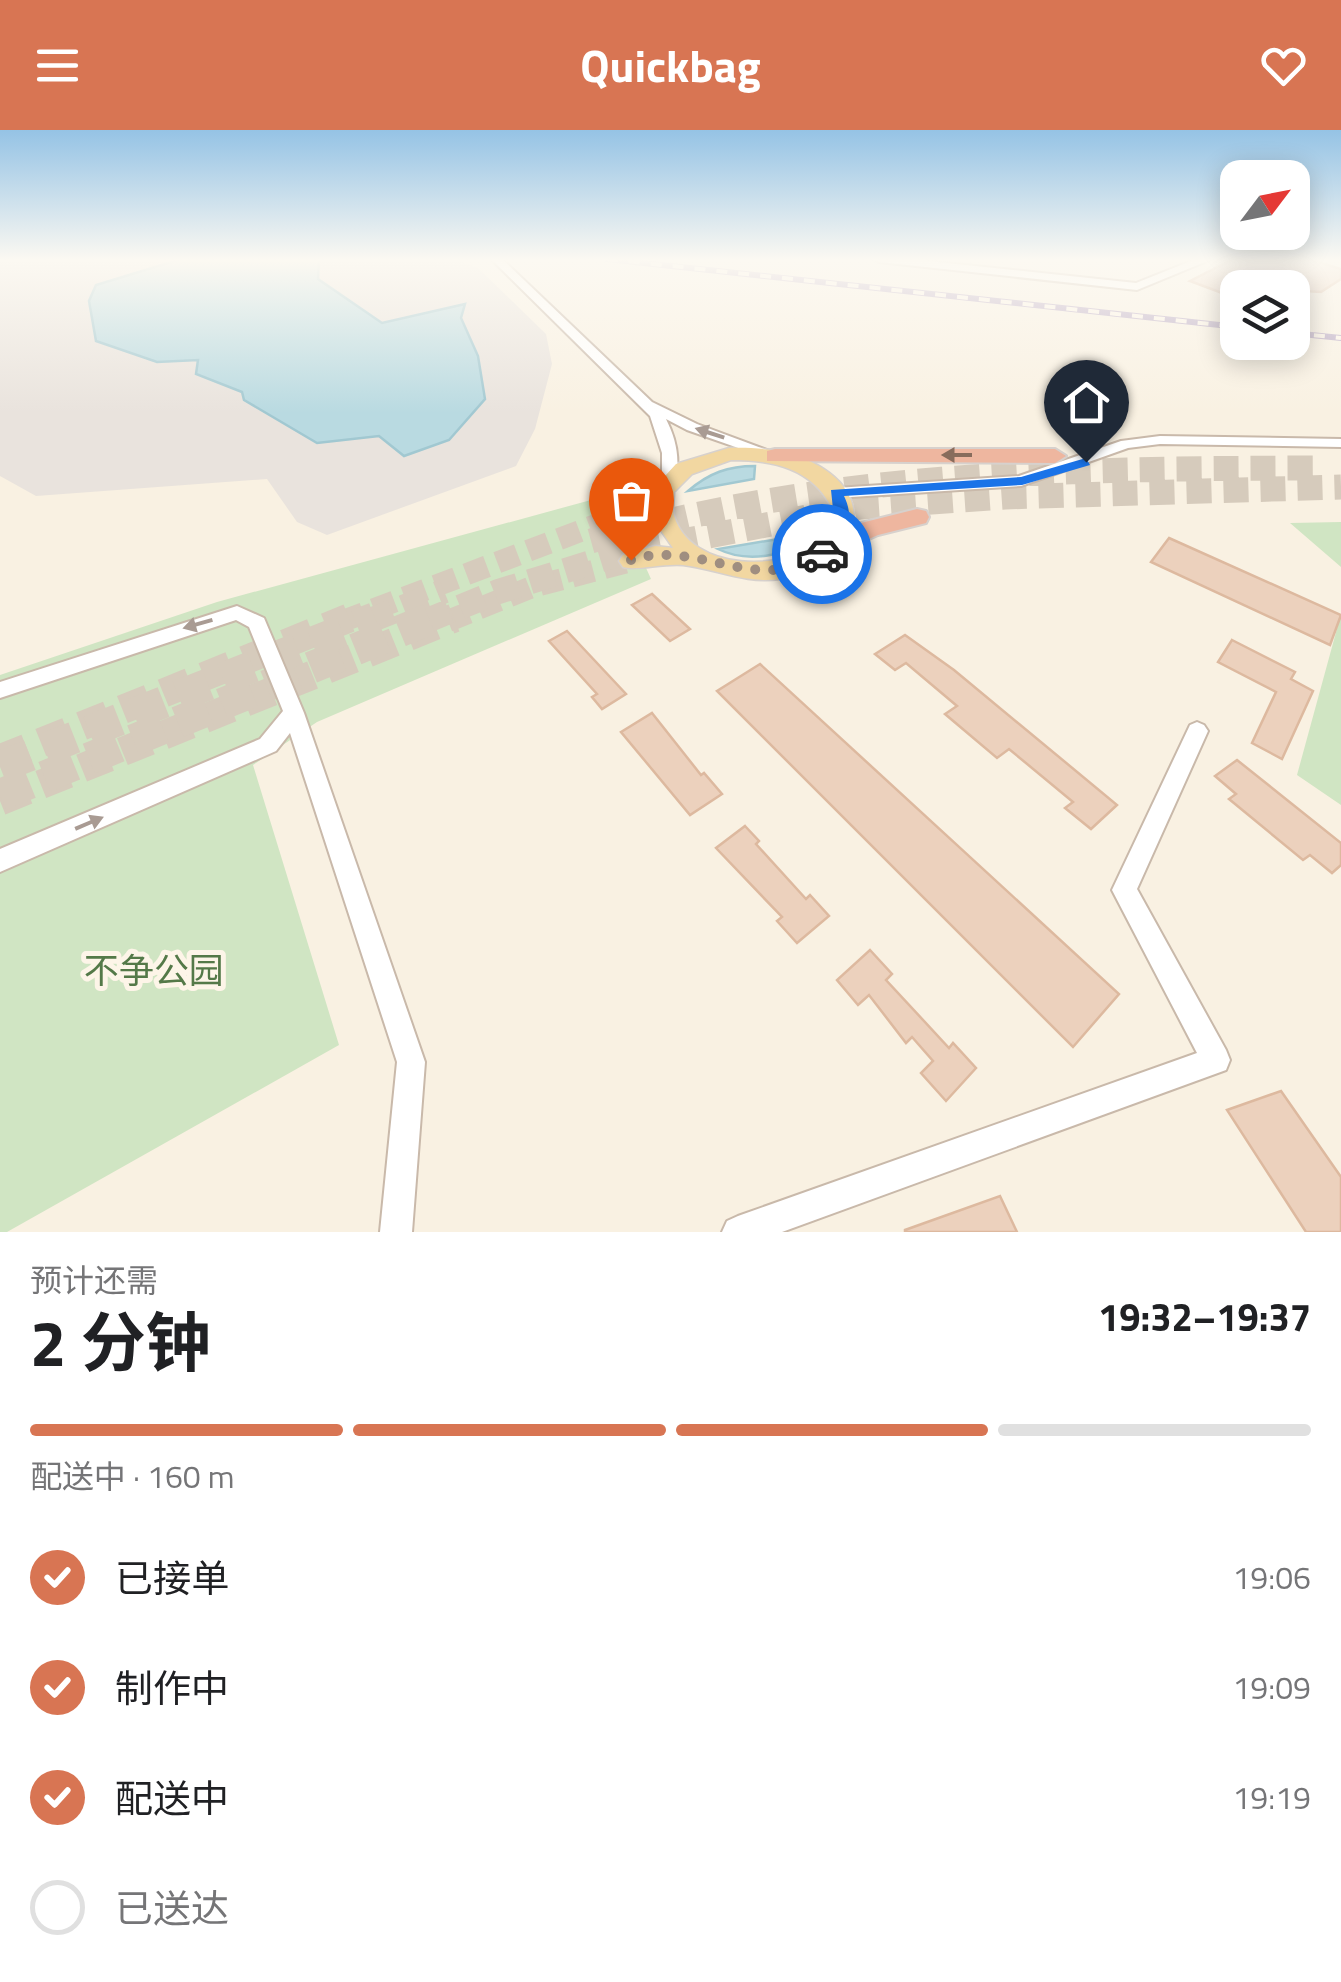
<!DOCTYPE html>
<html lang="zh">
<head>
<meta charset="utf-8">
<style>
  body { margin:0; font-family:"Titillium Web","Noto Sans SC",sans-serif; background:#f6f6f6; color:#202124; height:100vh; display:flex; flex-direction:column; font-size:38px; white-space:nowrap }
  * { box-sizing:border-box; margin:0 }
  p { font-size:32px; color:#757577 }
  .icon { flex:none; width:55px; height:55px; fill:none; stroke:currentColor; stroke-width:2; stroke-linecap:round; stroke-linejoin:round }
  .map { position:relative; height:1102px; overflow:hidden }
  .drawer { display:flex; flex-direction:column; background:#fff; flex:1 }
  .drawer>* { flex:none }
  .needle { width:65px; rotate:58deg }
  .fabs { position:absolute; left:1220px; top:30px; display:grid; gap:20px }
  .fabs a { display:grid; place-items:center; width:90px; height:90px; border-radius:20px; background:#fff; box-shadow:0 5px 25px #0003; font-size:50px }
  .pin { position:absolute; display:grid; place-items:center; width:85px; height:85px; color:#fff; margin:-102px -42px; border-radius:50% 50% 50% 0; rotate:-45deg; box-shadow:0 0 10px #0007 }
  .pin .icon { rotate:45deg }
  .courier { position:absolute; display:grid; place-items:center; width:100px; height:100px; margin:-50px; border:8px solid #1a73e8; border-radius:50%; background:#fff; color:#222; box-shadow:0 2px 12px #0007 }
  .head em { font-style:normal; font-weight:700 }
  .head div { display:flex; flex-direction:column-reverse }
  .head { display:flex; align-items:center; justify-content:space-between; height:170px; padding:0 30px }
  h1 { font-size:65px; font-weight:700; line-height:75px }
  .bar { display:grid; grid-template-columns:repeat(4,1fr); gap:15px 10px; align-content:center; height:120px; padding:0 30px }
  .bar i { height:12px; border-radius:8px; background:#e0e0e0 }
  .bar .current { background:#d87553 }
  .bar p { grid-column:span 4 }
  ol { padding:0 30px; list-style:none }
  li { display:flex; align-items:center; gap:30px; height:110px }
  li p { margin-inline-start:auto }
  li .icon { padding:10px; border-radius:50%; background:#d87553; color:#fff; stroke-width:4 }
  li:last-child { color:#757577 }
  li i { width:55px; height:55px; border:5px solid #e0e0e0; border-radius:50% }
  header { display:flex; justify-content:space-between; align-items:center; height:130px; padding:0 30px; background:#d87553; color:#fff; font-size:45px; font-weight:700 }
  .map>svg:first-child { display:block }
</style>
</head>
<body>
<header><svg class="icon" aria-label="menu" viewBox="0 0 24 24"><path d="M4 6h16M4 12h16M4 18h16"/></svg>Quickbag<svg class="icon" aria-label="heart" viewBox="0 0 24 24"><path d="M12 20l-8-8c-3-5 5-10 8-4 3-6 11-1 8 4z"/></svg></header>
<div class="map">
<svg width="1341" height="1102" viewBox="0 0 1341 1102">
  <rect width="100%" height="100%" fill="#f9f1e2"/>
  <path fill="#e9e3dd" d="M0,129h455l23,9 68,66 6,30 -17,65 -19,37 -189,69 -30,-13 -30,-43 -231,17 -36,-20z"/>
  <path fill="#d0e5c3" d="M613,364l38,85 -334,143 -64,43 86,280 -332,187h-7v-557l217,-73z
    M1341,392v45l-51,-44z
    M1341,484v191l-44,-30z"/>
  <path fill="#b9dae1" stroke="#a1c8d1" stroke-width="2.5" d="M181,129h138l-1,20 64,44 83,-19 -4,14 17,38 7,43 -36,41 -45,16 -25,-20 -62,7 -73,-43 -2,-8 -46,-18 2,-14 -41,2 -61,-21 -7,-40 7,-16z
    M755,336l-1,13 -66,12c21,-18 40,-25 67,-25z
    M808,404c-18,25 -64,28 -90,15z"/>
  <path fill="#ecd1bd" stroke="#ddb99f" stroke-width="2.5" d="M1233,129h76l32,10v10l-20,13 -63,-4 -20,-8v19l-48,-18z
    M1169,408l172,77 -11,30 -179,-83z
    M652,464l38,35 -20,12 -38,-36z
    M567,501l59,63 -24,15 -10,-12 5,-3 -48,-53z
    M905,505l49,35 163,135 -26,24 -26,-21 8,-6 -64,-53 -12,9 -52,-44 12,-8 -51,-43 -11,7 -20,-16z
    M1232,510l63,32 -4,7 22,12 -31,68 -30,-16 24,-51 -58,-30z
    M760,534l359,330 -46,53 -356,-356z
    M652,583l49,62 3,-2 18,21 -32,21 -69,-83z
    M1237,630l104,83v22l-9,8 -22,-18 -7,5 -74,-61 7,-5 -21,-18z
    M745,696l14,15 -3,3 50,55 4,-4 19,21 -32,27 -20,-22 5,-4 -66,-69z
    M870,820l22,24 -6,6 63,68 4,-5 23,25 -30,33 -25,-28 12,-12 -21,-24 -6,6 -37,-48 -11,10 -21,-25z
    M1281,961l60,86v55h-35l-79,-122z
    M1000,1066l17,36h-112v-2z"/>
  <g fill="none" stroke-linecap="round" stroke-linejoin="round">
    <path stroke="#d6cbbc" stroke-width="22" stroke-dasharray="22 11" stroke-linecap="butt" d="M343,491l269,-102
      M448,491l84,-34 99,-26"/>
    <path stroke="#d6cbbc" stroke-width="29" stroke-dasharray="29 15" stroke-linecap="butt" d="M0,629l349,-141
      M0,671l454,-183"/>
    <path stroke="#d6cbbc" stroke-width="25" stroke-dasharray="25 12" stroke-linecap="butt" d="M591,411c246,-70 469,-72 722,-73
      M369,491l75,-30
      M426,491l71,-29 128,-40 235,-45 145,-10 336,-10"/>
    <path stroke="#d6cbbc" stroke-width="32" stroke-dasharray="32 16" stroke-linecap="butt" d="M0,637l375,-149
      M0,665l432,-177"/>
    <g stroke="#c9b9aa" stroke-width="4">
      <path id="minor" d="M491,129h11l150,143 45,22 86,32 -8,5 -5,-2 -83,-29 -21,-11c13,26 16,50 3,77h-12l-2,-4 7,-20v-19l-12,-37z
        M873,129h36l227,24 60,-24h16l-75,31 -258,-28z
        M1160,306l181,3v8l-181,-3 -32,4 -107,38 -185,12 -8,-5 8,-5 183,-12 102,-35z
        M237,476l27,12 40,95 121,349 -13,170h-32l17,-170 -107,-329 -14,18 -276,121v-23l260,-110 23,-28 -34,-84 -13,-7 -236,78v-16z
        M1197,592l7,3 4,6 -71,158 89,161 4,10 -4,10 -444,162h-60l5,-11 11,-5 459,-163 -85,-163 78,-165z"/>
    </g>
    <g stroke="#d7d1cd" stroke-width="3">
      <path id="major" d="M729,318c30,-1 63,2 90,18 68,40 25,105 -39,113 -35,5 -64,-10 -97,-14 -20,-2 -47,6 -60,2l-4,-6 4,-6 32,-9 18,2 -22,-32 1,-9 -40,19 -11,-7 3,-5 50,-26 22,-24zM731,330c42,0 81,8 101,48l-9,31c-37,34 -132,33 -149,-23 -2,-6 0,-17 0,-24l18,-18z"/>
    </g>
    <g stroke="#d7d1cd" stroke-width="4">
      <path id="highway" d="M775,319h280l11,7 -11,7 -288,-2v-10z
        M917,379l9,2 3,6 -3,6 -48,12 -48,21 -13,-9 4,-6 40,-18z"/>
    </g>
    <use href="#minor" fill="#fff" fill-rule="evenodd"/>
    <use href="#major" fill="#f2d7a1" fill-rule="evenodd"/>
    <use href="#highway" fill="#eeb69f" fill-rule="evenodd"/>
    <g stroke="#b4a3c1" stroke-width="6">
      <path id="rail" d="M607,129l631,68
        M1292,203l49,5"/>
    </g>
    <use href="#rail" stroke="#fdf5e8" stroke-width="4" stroke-dasharray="11" stroke-linecap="butt"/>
  </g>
  <defs><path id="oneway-solid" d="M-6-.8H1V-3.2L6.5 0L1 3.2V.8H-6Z" transform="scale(2.5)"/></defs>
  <g fill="#a99b93">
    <use href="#oneway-solid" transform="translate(710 303) rotate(-162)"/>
    <use href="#oneway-solid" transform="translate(198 494) rotate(164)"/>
    <use href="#oneway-solid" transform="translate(89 693) rotate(-23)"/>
  </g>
  <use fill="#886c5c" href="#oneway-solid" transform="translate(957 325) rotate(-180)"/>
  <linearGradient id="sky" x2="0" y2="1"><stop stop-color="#95c3e5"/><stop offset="0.46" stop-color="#fcf9f2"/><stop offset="1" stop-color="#fcf9f2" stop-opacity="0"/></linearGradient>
  <rect width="1341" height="283" fill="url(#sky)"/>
  <path fill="#1a73e8" d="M1086,328l4,7 -68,20 -178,11c13,27 -1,41 -17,61l-12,-3 20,-26 -4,-38 190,-13z"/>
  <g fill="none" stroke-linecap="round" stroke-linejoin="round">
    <path stroke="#9f8e80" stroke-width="10" stroke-dasharray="0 18" d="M631,430c65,-22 127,37 191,-6"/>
  </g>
  <g text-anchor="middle" stroke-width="10" stroke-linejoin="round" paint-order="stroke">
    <g font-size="35" fill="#547948" stroke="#fdf5e8">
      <text x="154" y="853">不争公园</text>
    </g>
  </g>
</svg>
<div class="fabs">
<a><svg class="needle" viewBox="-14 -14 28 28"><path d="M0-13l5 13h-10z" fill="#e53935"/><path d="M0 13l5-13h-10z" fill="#757577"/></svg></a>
<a><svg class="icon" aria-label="layers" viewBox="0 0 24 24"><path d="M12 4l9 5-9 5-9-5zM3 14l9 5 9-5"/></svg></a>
</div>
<div class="pin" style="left:631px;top:430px;background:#ea580c"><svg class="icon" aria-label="bag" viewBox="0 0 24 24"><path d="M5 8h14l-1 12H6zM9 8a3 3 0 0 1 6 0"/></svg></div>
<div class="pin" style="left:1086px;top:332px;background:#1f2937"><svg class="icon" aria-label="home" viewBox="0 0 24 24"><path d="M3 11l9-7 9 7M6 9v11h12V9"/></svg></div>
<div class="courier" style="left:822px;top:424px"><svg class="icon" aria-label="car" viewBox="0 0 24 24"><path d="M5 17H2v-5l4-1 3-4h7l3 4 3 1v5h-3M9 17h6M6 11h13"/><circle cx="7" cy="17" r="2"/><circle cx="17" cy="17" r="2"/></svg></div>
</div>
<section class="drawer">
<div class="head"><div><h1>2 分钟</h1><p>预计还需</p></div><em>19:32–19:37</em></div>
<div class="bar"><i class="current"></i><i class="current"></i><i class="current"></i><i></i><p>配送中 · 160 m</p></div>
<ol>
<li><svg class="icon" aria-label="check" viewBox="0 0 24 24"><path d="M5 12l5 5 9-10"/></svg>已接单<p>19:06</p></li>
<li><svg class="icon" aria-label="check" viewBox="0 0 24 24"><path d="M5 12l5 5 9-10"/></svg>制作中<p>19:09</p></li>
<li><svg class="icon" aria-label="check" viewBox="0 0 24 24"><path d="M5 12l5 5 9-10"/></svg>配送中<p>19:19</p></li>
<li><i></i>已送达</li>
</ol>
</section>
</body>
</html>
